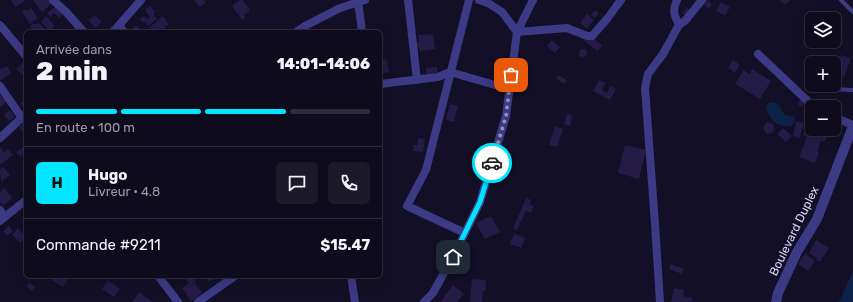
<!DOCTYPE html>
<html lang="fr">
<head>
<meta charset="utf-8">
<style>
  body { margin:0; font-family:Rubik,sans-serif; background:#1c1929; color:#f1f3f6; height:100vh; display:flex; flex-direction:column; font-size:15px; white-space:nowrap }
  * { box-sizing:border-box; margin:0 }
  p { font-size:13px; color:#9b9ba3 }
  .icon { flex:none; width:22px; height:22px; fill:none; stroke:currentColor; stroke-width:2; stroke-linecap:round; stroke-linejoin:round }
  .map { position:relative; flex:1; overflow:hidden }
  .sheet { position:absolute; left:24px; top:30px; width:358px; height:248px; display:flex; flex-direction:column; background:#0e0b1c; border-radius:6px; box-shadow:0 4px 16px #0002,0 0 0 1px #2e2b3b }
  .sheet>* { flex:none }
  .controls { position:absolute; left:805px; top:12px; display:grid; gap:8px }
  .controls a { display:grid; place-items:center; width:36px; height:36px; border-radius:6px; background:#0e0b1c; box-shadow:0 4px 16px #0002,0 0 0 1px #2e2b3b; font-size:20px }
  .pin { position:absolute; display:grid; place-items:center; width:34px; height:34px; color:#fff; margin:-17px; border-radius:8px; box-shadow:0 2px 6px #0006 }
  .courier { position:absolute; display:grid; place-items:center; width:40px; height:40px; margin:-20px; border:3px solid #00e5ff; border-radius:50%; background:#fff; color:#222; box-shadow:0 1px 5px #0007 }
  .headline em { font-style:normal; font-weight:800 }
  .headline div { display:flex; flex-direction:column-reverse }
  .headline { display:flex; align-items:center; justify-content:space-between; height:68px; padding:0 12px }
  h1 { font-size:26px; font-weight:800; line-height:30px }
  .bar { display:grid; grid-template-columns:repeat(4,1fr); gap:6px 4px; align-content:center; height:48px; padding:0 12px }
  .bar i { height:5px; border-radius:3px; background:#2e2b3b }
  .bar .active { background:#00e5ff }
  .bar p { grid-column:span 4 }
  .line { display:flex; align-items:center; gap:10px; padding:0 12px; border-top:1px solid #2e2b3b }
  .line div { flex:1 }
  .round { display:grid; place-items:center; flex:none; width:42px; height:42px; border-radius:6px; background:#1c1929 }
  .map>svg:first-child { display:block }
</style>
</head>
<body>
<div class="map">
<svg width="853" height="302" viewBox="0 0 853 302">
  <rect width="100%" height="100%" fill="#130f26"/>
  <path fill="#0c2248" d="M772,102l5,1c4,3 4,8 8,12l9,1 1,5 -3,5 -6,1 -13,-5 -7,-13 1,-5z
    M853,271v31h-14z"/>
  <path fill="#241b47" d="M11,0h13l1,1 -10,6z
    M35,0h15l2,3 -10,9 -9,-11z
    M194,0h10l2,3 -6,4z
    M240,0h3l7,10 -6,5 1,3 -3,2 -10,-14z
    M708,0l4,4 -3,5 -5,-4z
    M779,0h11l-4,5z
    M721,2l9,5 -5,9 -9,-5z
    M56,6l7,8 -4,4 -5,-5 -4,4 -3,-4z
    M150,6l5,6 -2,2 4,5 -9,7 -3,-4h-2l-3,-3 4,-3 3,3 3,-2 -5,-7z
    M687,7l3,3 -5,5 -3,-2z
    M31,8l7,10 -8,6 -8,-12 4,-3 1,2z
    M595,10l4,3 -4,5 -4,-3z
    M587,14l7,6 -7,9 -7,-6z
    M95,15l7,7 -7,6 -7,-8z
    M46,16l9,10 -6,5 -8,-9z
    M163,16l6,8 -6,6 -1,-2 -5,4h-3l-4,-5z
    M38,22l7,7 -2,3h-2l-2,-2 -4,2 -5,-5 3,-4 3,2z
    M136,25l4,5 -2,2h-8z
    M433,34l2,15 -15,2 -1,-4 -4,1v-5l4,-1 -1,-7z
    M593,38l9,7 -4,6 -14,-10 2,-2z
    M552,40l8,7 -5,6 -8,-7z
    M579 53a4 4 0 1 1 8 0a4 4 0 1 1-8 0Z
    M841,55l10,3 -7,20 -10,-4z
    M387,60l2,12 -9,2v-13z
    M733,60l7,5 -5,8 -7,-5z
    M24,61l2,1v14l-1,1 -9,-8z
    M7,66l4,7 -11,8v-13l1,1z
    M437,67v6l-11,1v-6z
    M752,69l19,12 -11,18 -25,-15 8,-14 7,4z
    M558,75l9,5 -2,4 -9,-5z
    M599,80l7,3 -4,7 5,3 3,-7 6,3 -6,11 -17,-9z
    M1,94l6,8 -7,5v-12z
    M801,99l4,4 -4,4 -4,-4z
    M24,100l2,3v4l-1,1 -5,-5z
    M450,104l8,2 -4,16 -8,-2z
    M10,110l5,7 -6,4 -5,-6z
    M567,114l5,2 -2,10 -6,-2z
    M796,121l8,2 -4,15 -7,-2z
    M26,122v15l-7,-10z
    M763.5 128a5.5 5.5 0 1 1 11 0a5.5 5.5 0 1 1-11 0Z
    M808,123l4,2v4h14v1l3,2 -5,10 -3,-1 -4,10 2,1 -4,11 -16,-6 8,-20 -4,-2z
    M555,126l8,3 -6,18 -8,-2z
    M783,128l9,8 -6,6 -9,-8z
    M418,138l7,1 -2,13 -10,-1 1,-6h3z
    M625,145l21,5 -7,29 -21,-6z
    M0,147l4,5 4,-3 5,6 -12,9 -1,-1z
    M23,147l3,6 -6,4 -4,-5z
    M478,161l4,1 -3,11 -4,-1z
    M3,167l7,8 -9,7 -1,-13z
    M4,188l8,10 -9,8 -3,-4v-10z
    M526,198l5,2 -2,4 5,2 -3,7 -5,-2 -9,19 -4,-2z
    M491,216l9,16 -15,7 -9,-16z
    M9,226l4,5 -6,5 -4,-5z
    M18,228l8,9 -6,6 -8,-9z
    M514,233l11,5 -4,10 -11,-4z
    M816,240l13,8 -9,14 -4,-2 1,-2 -8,-5z
    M805,253l10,8 -7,10 -10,-7z
    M671,264l13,5 -2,5 -13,-5z
    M55,276h10l3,2 -5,9 -11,-7z
    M183,276h9l4,6 -1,1 7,10 -11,8 -9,-13 7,-5z
    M210,276h2l2,3 -5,3 -3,-3z
    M472,279l14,1v11h-3l-1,11h-12z
    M108,280l12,9 -6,8 -12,-8z
    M29,283l6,4 -3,4 -5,-4z
    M453,285l11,9 -7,8h-17z
    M674,288l10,2 -1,6 10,2 -1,4h-21z
    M139,292l13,10h-20z"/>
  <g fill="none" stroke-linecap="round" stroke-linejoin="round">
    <path stroke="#3d3a85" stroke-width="4" d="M841,0l12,12
      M831,85v4l22,1"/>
    <path stroke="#3d3a85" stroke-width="8" d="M53,0l13,12 18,20
      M358,0l4,32
      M408,0l9,80
      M479,0l9,3 14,9 15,20 50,-4 20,8h5l15,-17 14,-19
      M677,0c-5,12 -3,14 2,25
      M0,25l26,31
      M119,25l5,7
      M113,32l28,-32
      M296,32l9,-6 35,-18 25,-8
      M758,54l56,53
      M380,84l58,-7 12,-5 59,17
      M0,86l22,32
      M834,117l19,8
      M0,138l26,-24
      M0,210l5,7
      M0,221l26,-21
      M465,233l-58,-27 19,-36 43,-170
      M158,276l20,26
      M351,276l4,26
      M198,302l37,-26
      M424,302l9,-9 26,-48 21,-43 26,-86 11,-84 16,-32
      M660,302l-5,-78 -10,-136 3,-14 15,-20 16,-29 6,-4 17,-21"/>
    <path stroke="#3d3a85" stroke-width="10" d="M776,302l2,-9 19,-41 20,-33 36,-93"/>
  </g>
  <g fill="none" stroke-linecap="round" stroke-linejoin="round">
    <path stroke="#948fb3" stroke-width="4" stroke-dasharray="0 7.2" d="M492,163l14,-47 5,-41"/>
    <path stroke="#00e5ff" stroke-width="5" d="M453,257l6,-12 21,-43 12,-39"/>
  </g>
  <g text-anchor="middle" stroke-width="3.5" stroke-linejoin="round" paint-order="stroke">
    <g font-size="12" fill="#d9d4ff" stroke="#130f26">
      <text transform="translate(794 231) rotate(-64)" y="4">Boulevard Duplex</text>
    </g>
  </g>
</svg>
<div class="controls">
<a><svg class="icon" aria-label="layers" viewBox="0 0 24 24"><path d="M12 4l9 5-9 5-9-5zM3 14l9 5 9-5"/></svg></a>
<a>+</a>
<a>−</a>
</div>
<div class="pin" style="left:511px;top:75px;background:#ea580c"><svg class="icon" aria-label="bag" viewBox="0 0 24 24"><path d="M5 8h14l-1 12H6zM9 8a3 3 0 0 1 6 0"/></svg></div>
<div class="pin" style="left:453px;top:257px;background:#1f2937"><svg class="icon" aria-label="home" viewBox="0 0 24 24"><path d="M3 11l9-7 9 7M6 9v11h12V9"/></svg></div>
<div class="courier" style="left:492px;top:163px"><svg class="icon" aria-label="car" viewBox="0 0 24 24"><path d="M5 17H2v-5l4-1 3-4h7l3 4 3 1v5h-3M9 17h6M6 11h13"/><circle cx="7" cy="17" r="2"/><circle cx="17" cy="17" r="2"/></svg></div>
<section class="sheet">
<div class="headline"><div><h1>2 min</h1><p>Arrivée dans</p></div><em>14:01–14:06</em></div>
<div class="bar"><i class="active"></i><i class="active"></i><i class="active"></i><i></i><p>En route · 100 m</p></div>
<div class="line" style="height:72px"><b class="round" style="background:#00e5ff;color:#111">H</b><div><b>Hugo</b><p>Livreur · 4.8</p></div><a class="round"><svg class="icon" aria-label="chat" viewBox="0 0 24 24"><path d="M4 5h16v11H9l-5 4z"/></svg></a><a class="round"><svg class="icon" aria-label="phone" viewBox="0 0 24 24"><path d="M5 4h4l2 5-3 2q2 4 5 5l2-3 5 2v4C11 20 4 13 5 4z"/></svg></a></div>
<div class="line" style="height:52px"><div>Commande #9211</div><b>$15.47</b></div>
</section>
</div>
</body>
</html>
